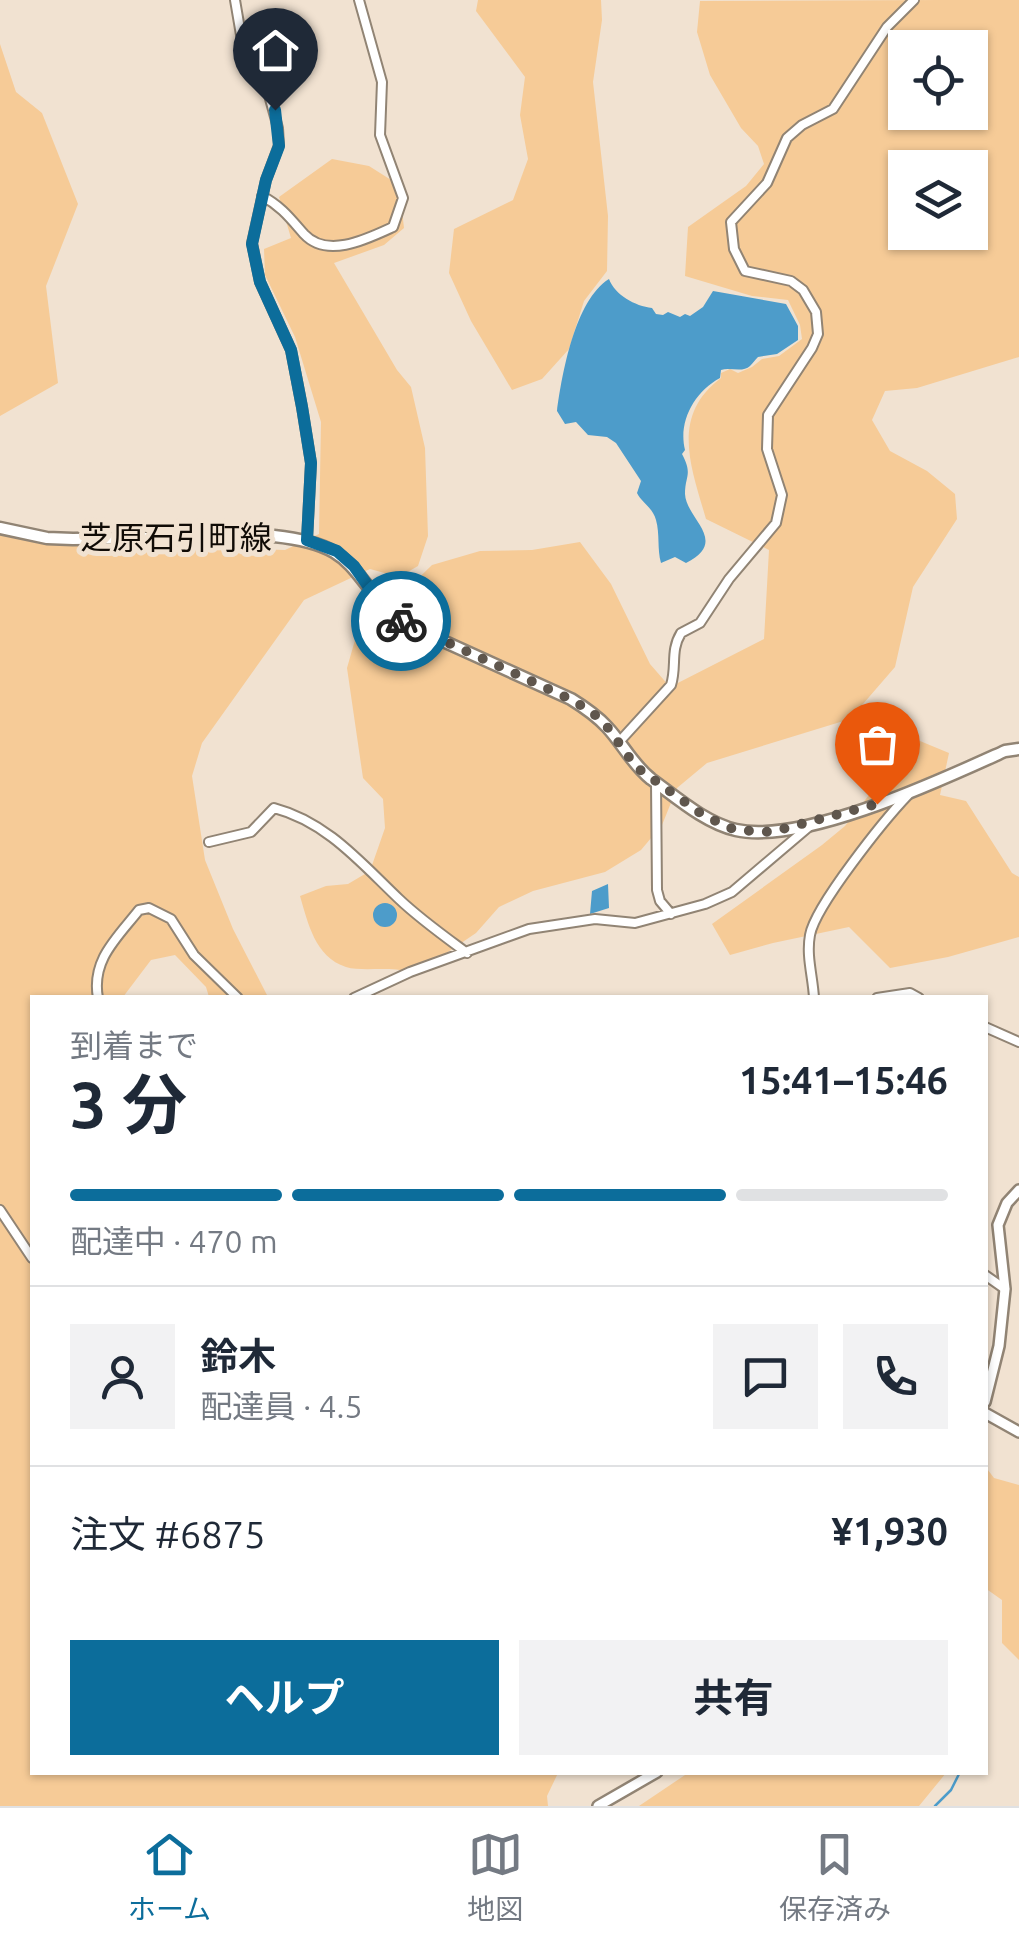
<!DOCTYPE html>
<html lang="ja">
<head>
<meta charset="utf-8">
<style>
  body { margin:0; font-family:Ubuntu,"Noto Sans JP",sans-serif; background:#f2f2f3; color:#1f2937; height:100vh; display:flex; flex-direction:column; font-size:38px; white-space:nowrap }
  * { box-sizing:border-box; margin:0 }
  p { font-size:32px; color:#747a83 }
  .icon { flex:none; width:55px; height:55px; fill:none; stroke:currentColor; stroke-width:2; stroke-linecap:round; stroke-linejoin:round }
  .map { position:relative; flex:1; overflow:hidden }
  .side { position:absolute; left:30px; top:995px; width:958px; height:780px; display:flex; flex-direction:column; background:#fff; border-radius:0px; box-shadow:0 2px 8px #0004 }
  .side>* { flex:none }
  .fabs { position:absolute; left:888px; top:30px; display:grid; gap:20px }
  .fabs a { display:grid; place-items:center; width:100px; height:100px; border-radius:0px; background:#fff; box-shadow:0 2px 8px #0004; font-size:50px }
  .pin { position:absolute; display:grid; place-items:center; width:85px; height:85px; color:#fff; margin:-102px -42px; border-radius:50% 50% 50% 0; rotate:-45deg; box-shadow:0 0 10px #0007 }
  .pin .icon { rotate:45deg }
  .courier { position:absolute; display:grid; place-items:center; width:100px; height:100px; margin:-50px; border:8px solid #0c6d9b; border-radius:50%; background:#fff; color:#222; box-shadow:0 2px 12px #0007 }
  .overview em { font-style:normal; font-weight:700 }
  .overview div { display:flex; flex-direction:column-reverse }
  .overview { display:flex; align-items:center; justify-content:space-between; height:170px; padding:0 40px }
  h1 { font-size:65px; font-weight:700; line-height:75px }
  .bar { display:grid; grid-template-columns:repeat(4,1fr); gap:15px 10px; align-content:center; height:120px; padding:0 40px }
  .bar i { height:12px; border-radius:8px; background:#e0e1e3 }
  .bar .current { background:#0c6d9b }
  .bar p { grid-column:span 4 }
  .line { display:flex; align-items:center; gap:25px; padding:0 40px; border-top:2px solid #e0e1e3 }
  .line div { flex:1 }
  .round { display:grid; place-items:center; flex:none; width:105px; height:105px; border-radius:0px; background:#f2f2f3 }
  .button { display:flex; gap:20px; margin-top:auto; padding:20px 40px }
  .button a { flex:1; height:115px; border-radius:0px; background:#0c6d9b; color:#fff; font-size:40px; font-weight:700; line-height:115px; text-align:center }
  .button a+a { background:#f2f2f3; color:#1f2937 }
  .dock { display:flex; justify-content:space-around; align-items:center; height:140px; border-top:2px solid #e0e1e3; background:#fff; font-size:28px; color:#747a83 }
  .dock a { display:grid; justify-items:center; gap:5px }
  .dock .current { color:#0c6d9b }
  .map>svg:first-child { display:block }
</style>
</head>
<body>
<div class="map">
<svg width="1019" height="1806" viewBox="0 0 1019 1806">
  <rect width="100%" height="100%" fill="#f1e2d1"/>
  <path fill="#f6cb97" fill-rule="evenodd" d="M478,0h123l1,20 -9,62 15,134 -1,55 -23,30 -15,48 -27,30 -30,11 -41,-69 -22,-48 5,-44 59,-29 15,-41 -8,-44 5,-38 -49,-66z
    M941,0h78v357l-102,31 -32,3 -13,29 18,31 37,20 28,23 2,25 -44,68 -18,80 -45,52 -143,44 -30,25 -15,37 -21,25 -36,22 -72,19 -34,16 -23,26 -34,23 -32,16c-21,-6 -48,0 -64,-5 -31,-10 -38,-44 -46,-71l26,-10 22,-2 22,-13 15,-43 -2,-29 -20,-21 -16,-110 8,-28 77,-75 48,-14 52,-1 48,-8 31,42 39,80 20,23 94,-48 5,-89 -63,-31c-15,-52 -36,-103 15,-141v-5l9,-4 8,4 14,-6 10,-8 17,-3 23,-17 -2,-14 -12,-25 -36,-4 -67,-20 3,-49 58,-41 18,-22 -6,-18 -17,-18 -31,-53 -13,-43 3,-31zM905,48h65v64h-65zM905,168h65v64h-65z
    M0,44l16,48 26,21 36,91 -32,82 12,97 -58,33z
    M332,159l37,7 30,19 5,43 -20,17 -50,18 63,107 14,17 14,61 3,88 -10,30 -19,11 -29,-8 -66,31 -102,143 -10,33 13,84 28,69 35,68h-59l-3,-10 -31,-32 -24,5 -28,37 -91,1v774l526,1 -11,23 1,10h-548v-1273l37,-3 88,15 160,5 34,-16 2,-112 -26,-85 -30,-62 -1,-26 27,-11 -12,-41z
    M891,729l58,24 -9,42 26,6 46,72 7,4v60l-71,20 -58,11 -41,-41 -76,16 -43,12 -18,-31 110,-79 23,-19 24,-31 -20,-33z
    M985,1466l9,12 25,7v175l-17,-17v-43l-17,-12z
    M688,1773v-1l258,1 -27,33h-280z"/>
  <path fill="#4d9cca" d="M609,279c6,16 26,27 43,29l4,6 7,1 5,-3 12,5 5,-3 5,2 13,-9 10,-16 73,13 12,22v14l-21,14 -19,3c-3,3 -5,6 -8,9 -7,7 -20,1 -29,4l-1,8c-26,14 -42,44 -35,72l-3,4c11,21 3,21 3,40 1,25 45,47 1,69l-11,-6 -14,6c-4,-14 -1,-29 -5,-43 -3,-12 -14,-17 -19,-27l4,-12 -25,-38 -9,-6 -19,-2 -12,-13 -11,2 -8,-13c5,-37 18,-111 52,-132z
    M608,884l1,24 -19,6 2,-23z
    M373 915a12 12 0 1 1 24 0a12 12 0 1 1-24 0Z"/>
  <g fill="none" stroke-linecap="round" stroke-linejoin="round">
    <path stroke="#4d9cca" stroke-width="2.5" d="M935,1806l16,-16 9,-18"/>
    <g stroke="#918474" stroke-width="12">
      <path id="minor" d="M235,0l6,35 26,53 11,40 1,17 -13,35 -14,63 8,39 31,68 11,57 9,56 -4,77
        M262,196c19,10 28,22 42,38 23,25 63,5 89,-7l10,-29 -23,-63 2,-53 -23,-82
        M619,742l52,-57c6,-19 -1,-34 10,-52l19,-10 29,-44 47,-56 6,-28 -15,-46 1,-34 44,-67 6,-14 -2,-22 -13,-22 -12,-9 -46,-10 -11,-22 -3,-27 36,-39 20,-45 15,-13 31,-16 54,-82 27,-27
        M656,783l1,107 3,11 11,13
        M209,842l42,-10 23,-24c53,14 87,55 125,91 21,20 45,37 68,54
        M98,998c-7,-38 19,-60 41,-88l10,-2 22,11 23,36 44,43
        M354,998l56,-26 119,-43 66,-10 40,4 70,-19 27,-12 79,-67
        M814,998c-1,-21 -8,-42 -4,-63 5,-29 75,-116 98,-140
        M877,998l33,-5 9,5
        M985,1027l34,15
        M0,1210l32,48
        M985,1275l20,14"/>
    </g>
    <g stroke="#918474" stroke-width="14">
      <path id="tertiary" d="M985,1402l14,-56 6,-57 -7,-64 9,-22 12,-13
        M985,1413l34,19
        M598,1806l59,-34"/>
    </g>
    <g stroke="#918474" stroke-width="15">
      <path id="secondary" d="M0,528l47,10 26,1 201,-3c86,9 72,37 127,86l170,77c13,8 25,16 36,28 16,17 25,37 44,52 25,18 54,44 85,51 67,15 207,-51 269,-79l14,-2"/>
    </g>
    <use href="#minor" stroke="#fff" stroke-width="8"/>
    <use href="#tertiary" stroke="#fff" stroke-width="9"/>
    <use href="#secondary" stroke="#fff" stroke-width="10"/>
  </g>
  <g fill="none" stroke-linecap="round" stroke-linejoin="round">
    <path stroke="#5f564d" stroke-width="10" stroke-dasharray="0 18" d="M401,621l169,78 22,13 16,16 28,39 67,48 32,15 36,2 106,-28"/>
    <path stroke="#0c6d9b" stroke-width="12" d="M275,110l4,36 -13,34 -14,64 8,38 31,68 11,57 9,56 -4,77 30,11 17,15 26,37 21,18"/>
  </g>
  <g text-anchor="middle" stroke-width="10" stroke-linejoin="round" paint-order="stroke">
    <g font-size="32" fill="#100b06" stroke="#f1e2d1">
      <text x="176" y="549">芝原石引町線</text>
    </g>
  </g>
</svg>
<div class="fabs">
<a><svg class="icon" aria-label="locate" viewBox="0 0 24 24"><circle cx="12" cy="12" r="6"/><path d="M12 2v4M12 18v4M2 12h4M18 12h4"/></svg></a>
<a><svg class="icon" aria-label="layers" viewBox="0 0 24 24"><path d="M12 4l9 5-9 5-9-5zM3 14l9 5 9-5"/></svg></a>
</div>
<div class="pin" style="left:877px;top:804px;background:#ea580c"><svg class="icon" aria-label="bag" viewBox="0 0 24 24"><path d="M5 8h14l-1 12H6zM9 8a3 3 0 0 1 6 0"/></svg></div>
<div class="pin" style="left:275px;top:110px;background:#1f2937"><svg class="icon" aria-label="home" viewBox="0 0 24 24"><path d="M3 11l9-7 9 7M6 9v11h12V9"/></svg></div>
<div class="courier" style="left:401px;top:621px"><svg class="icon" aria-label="bike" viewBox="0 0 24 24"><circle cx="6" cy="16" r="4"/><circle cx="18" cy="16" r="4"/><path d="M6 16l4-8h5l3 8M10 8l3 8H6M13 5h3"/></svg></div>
<section class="side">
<div class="overview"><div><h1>3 分</h1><p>到着まで</p></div><em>15:41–15:46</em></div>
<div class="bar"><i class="current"></i><i class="current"></i><i class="current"></i><i></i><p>配達中 · 470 m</p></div>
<div class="line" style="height:180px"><a class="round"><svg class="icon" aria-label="person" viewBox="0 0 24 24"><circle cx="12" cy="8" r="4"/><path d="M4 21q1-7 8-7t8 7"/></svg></a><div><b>鈴木</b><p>配達員 · 4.5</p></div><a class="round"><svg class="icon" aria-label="chat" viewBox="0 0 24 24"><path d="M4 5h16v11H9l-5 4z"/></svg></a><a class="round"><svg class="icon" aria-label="phone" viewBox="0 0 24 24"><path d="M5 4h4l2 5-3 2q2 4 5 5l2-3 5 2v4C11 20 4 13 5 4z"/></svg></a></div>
<div class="line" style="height:130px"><div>注文 #6875</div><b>¥1,930</b></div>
<div class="button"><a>ヘルプ</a><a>共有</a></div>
</section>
</div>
<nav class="dock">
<a class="current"><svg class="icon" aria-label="home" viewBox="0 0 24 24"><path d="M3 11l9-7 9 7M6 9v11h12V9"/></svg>ホーム</a>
<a><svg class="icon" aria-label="map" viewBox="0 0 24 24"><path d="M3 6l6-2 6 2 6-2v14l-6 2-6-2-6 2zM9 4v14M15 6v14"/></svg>地図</a>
<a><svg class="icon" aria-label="saved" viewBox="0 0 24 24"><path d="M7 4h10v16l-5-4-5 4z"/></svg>保存済み</a>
</nav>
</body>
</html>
